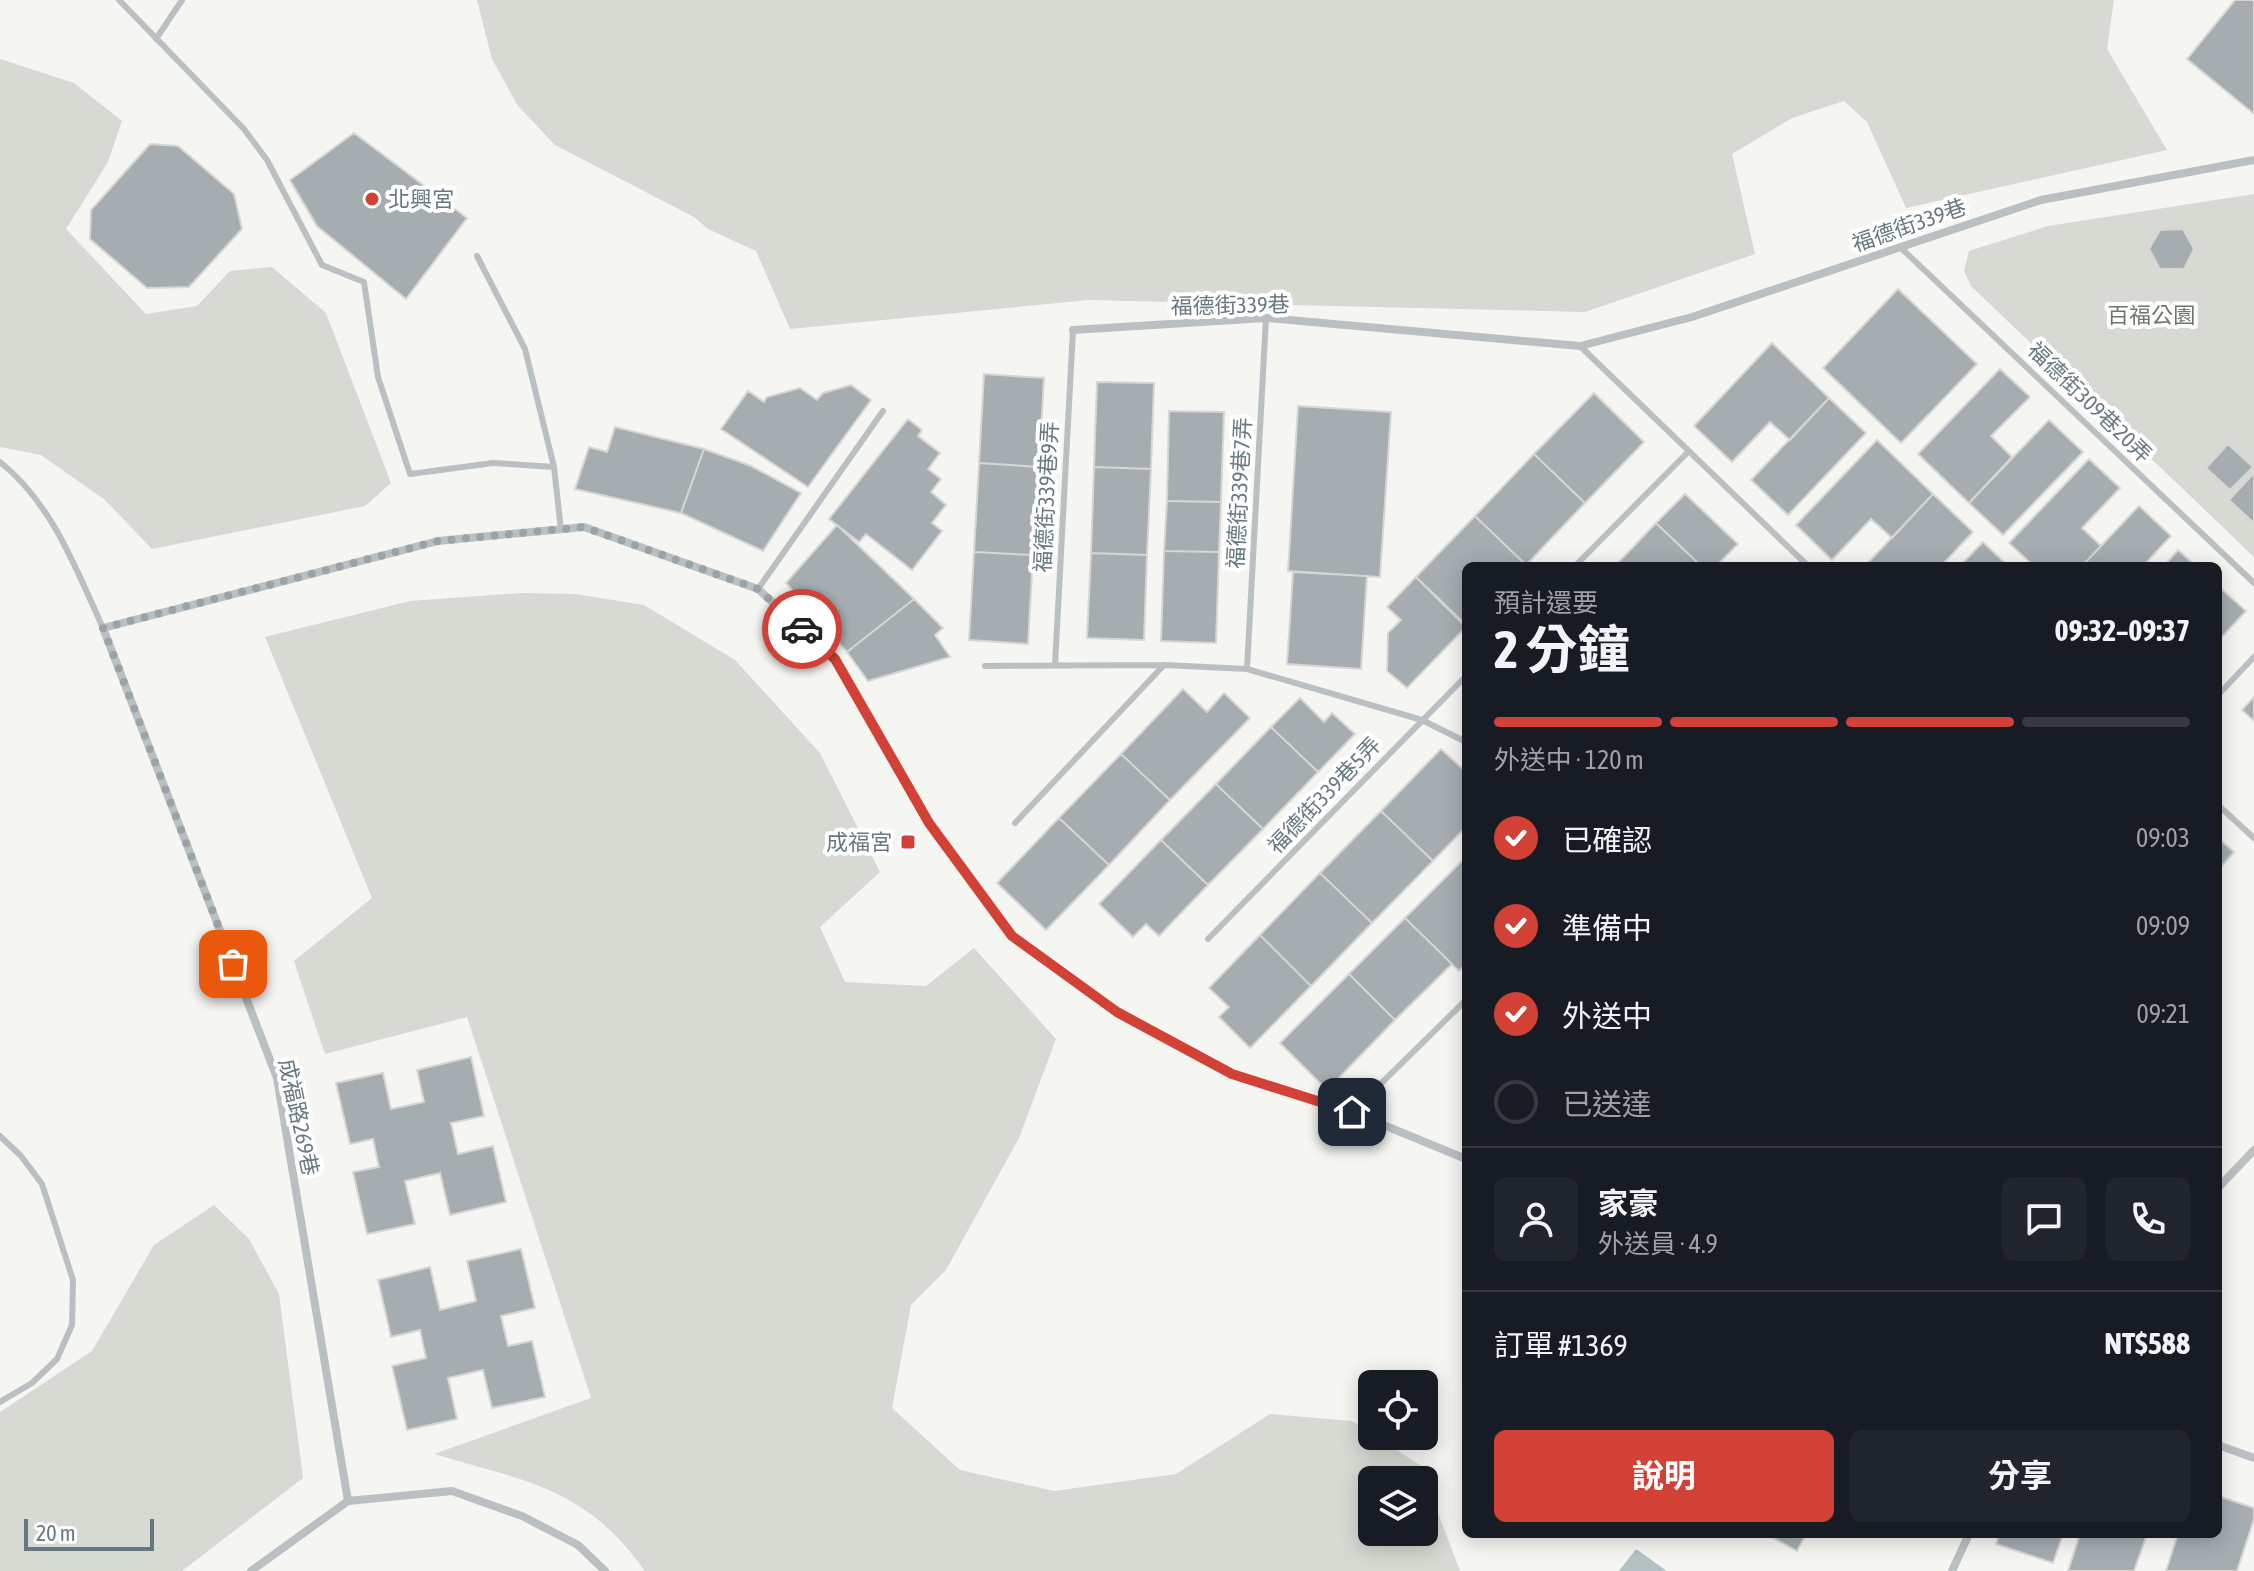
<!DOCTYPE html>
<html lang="zh-TW">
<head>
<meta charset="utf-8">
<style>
  body { margin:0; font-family:"Asap Condensed","Noto Sans TC",sans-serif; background:#20242c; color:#f1f3f6; height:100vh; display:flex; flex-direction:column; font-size:30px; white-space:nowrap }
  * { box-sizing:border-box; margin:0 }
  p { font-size:26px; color:#9ea1a6 }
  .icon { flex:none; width:44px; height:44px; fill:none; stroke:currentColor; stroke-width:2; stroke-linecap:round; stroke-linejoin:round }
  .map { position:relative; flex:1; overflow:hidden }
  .side { position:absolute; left:1462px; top:562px; width:760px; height:976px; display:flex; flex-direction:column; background:#171b24; border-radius:12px; box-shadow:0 4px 20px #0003 }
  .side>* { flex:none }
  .tools { position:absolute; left:1358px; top:1370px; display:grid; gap:16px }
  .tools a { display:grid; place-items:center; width:80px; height:80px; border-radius:12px; background:#171b24; box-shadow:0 4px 20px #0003; font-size:40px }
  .scale { position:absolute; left:24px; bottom:20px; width:130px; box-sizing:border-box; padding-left:8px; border:4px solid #677980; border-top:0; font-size:22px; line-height:28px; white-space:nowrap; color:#677980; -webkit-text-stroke:6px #fff; paint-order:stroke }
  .pin { position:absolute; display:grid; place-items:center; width:68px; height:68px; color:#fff; margin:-34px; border-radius:16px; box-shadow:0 4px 12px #0006 }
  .courier { position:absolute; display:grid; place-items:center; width:80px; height:80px; margin:-40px; border:6px solid #d24136; border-radius:50%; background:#fff; color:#222; box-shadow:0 2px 10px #0007 }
  .summary em { font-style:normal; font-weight:700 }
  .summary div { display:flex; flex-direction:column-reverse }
  .summary { display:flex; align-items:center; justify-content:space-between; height:136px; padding:0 32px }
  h1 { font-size:52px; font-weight:700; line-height:60px }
  .bar { display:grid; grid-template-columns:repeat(4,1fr); gap:12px 8px; align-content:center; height:96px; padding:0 32px }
  .bar i { height:10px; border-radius:6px; background:#363941 }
  .bar .on { background:#d24136 }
  .bar p { grid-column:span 4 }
  .line { display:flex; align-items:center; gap:20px; padding:0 32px; border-top:2px solid #363941 }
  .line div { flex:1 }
  .round { display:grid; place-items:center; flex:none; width:84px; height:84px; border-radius:12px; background:#20242c }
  ol { padding:0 32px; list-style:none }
  li { display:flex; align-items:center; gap:24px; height:88px }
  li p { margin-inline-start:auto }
  li .icon { padding:8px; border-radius:50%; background:#d24136; color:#fff; stroke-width:4 }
  li:last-child { color:#9ea1a6 }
  li i { width:44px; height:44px; border:4px solid #363941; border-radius:50% }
  .button { display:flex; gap:16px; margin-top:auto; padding:16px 32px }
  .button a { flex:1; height:92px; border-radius:12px; background:#d24136; color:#fff; font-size:32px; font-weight:700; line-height:92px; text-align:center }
  .button a+a { background:#20242c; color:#f1f3f6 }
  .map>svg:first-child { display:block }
</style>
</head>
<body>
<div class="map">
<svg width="2254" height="1571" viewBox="0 0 2254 1571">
  <rect width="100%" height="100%" fill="#f5f5f2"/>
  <path fill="#d6dad2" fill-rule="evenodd" d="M477,0h1637l-7,49 60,101 -261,58 -39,-86 -23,-21 -52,17 -60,36 23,100 -170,58 -496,-12 -299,29 -34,-78 -48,-22 -14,-12 -139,-72 -37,-39 -26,-47z
    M0,59l74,24 48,38 -14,41 -42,67 80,85 51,-8 33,-35 42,-4 54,46 65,170 -26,23 -213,43 -47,-49 -64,-45 -41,-8z
    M2254,194v363l-283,-271 -7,-15 5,-20 79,-25z
    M522,593l53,1 69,11 91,55 85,93 60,119 -60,55 25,55 81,4 48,-38 82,91 -37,99 -73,132 -35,35 -19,103 68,62 94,21 122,-17 94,-60 82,7 68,44 40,106h-815c-60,-84 -118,-89 -211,-117l157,-56 -124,-381 -142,37 -31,-93 78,-63 -107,-261 145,-36zM1372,1480h52v52h-52z
    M214,1205l35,34 30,55 24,184 -121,93h-182v-159l92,-61 62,-106z"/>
  <path fill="#b3c1c3" d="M1636,1549l28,20 2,2h-47z"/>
  <path fill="#a5adb1" stroke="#d7d6d5" stroke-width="2" d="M2235,0h19v114l-67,-55z
    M354,133l113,85 -61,81 -89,-73 -27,-46z
    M150,144l28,2 56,48 8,35 -53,58 -42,1 -57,-49 1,-29z
    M2183,229l11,20 -10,20h-24l-11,-20 11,-19z
    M1898,289l79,75 -76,79 -78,-75z
    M1772,343l57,55 -39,42 -20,-18 -38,40 -38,-36z
    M2000,369l30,28 -39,39 21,21 -43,46 -51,-49z
    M984,374l60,4 -5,89 -60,-4z
    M1097,382l57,1 -3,86 -57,-2z
    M851,385l20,15 -63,87 -87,-58 27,-38 16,11 3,-5 33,-9 17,12 6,-7z
    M1594,393l50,49 -59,61 -51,-49z
    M1829,398l37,35 -78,82 -37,-35z
    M1298,406l93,6 -11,165 -92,-6z
    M1169,411l55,1 -3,90 -54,-1z
    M908,419l14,11 -4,6 22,17 -12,16 13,10 -10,13 15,13 -14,18 10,8 -30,39 -46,-36 -7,8 -30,-23z
    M2049,420l34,32 -80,83 -34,-32z
    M615,427l89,22 -23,64 -106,-24 14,-42 18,5z
    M1877,440l56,54 -41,44 -21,-19 -39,41 -36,-35z
    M2228,444l25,23 -23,23 -24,-22z
    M704,449l47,17 50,27 -38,58 -82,-38z
    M1534,454l51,49 -59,62 -51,-49z
    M2089,459l31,29 -38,40 19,18 -19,20h-48l-25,-23z
    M979,463l60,4 -6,88 -59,-3z
    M1094,467l57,2 -4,86 -56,-2z
    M2254,473v50l-25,-23z
    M1685,494l53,50 -22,22h-15l-45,-43z
    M1933,494l40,38 -32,34h-76z
    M1167,501l54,1 -2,50 -55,-1z
    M2139,506l32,30 -28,30h-61z
    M1475,516l51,49 -60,1v59l-50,-48z
    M1656,523l45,43h-86z
    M837,525l77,74 -67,53 -61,-69z
    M1983,542l25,24h-48z
    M2178,550l18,16h-32z
    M1164,551l55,1 -3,91 -55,-2z
    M974,552l59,3 -5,89 -59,-4z
    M1091,553l56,2 -3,85 -57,-2z
    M1293,572l74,4 -6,93 -74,-5z
    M1416,577l50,50 -59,61 -20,-17 1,-38 13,-13 -14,-13z
    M2218,586l28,25 -28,30z
    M914,599l29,29 -8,7 15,22 -82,24 -21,-29z
    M1183,689l24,23 17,-19 26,25 -80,82 -49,-46z
    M2254,697v24l-12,-11z
    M1300,698l24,24 8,-9 23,21 -37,38 -47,-45z
    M1271,727l47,45 -55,57 -47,-45z
    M1441,749l25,23v55l-33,34 -52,-50z
    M1121,754l49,46 -61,65 -50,-47z
    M1216,784l47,45 -55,56 -47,-45z
    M1381,811l52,50 -61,62 -52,-50z
    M1059,818l50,47 -63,65 -49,-47z
    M2218,838l16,14 -16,18z
    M1161,840l47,45 -49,51 -13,-12 -13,13 -34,-33z
    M1466,857v107l-7,7 -54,-53z
    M1320,873l52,50 -61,63 -51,-51z
    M1405,918l47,46 -57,56 -46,-46z
    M1260,935l51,51 -61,62 -31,-31 10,-10 -20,-19z
    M1349,974l46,46 -68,70 -47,-47z
    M471,1057l13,59 -33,7 7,31 35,-8 13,56 -56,13 -10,-42 -35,8 10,43 -48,10 -14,-62 26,-5 -6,-28 -23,5 -14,-61 47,-10 8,36 33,-7 -7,-32z
    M521,1249l14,59 -34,8 7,30 24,-5 13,56 -53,11 -9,-38 -35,8 9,41 -50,11 -15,-64 34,-8 -6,-28 -29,7 -13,-57 52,-13 10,43 36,-9 -9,-40z
    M2218,1496l36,12v11l-17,52h-71l12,-37h40z
    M1766,1534h40l-9,17z
    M1999,1534h64l-10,29 -57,-19z
    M2080,1534h67l-13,37h-66z"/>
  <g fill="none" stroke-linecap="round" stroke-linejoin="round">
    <path stroke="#bac0c2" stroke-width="6" d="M119,0l125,129 23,31 55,105 42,17 14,95 32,97 83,-11 61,4 7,63
      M156,39l26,-39
      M1900,247l354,336
      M477,256l48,93 29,118
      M1580,346l228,220
      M0,462c52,41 76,107 103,166
      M1575,566l114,-115
      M758,589l125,-178
      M1055,665l18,-335
      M985,666l179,-1 83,4 175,51 44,22
      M1247,669l19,-351
      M2218,695l36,-38
      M2218,805l36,33
      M1015,823l149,-158
      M1208,939l258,-263
      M1352,1112l114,-112
      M0,1136l21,20 21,28 31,96 -1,45 -15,34 -25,24 -32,19"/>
    <path stroke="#bac0c2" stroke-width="8" d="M1073,330l193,-12 314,28 112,-29 349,-117 213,-40
      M2218,1188l36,-38
      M2218,1445l36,13
      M348,1501l-71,-423 -174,-450 335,-87 146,-14 174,62 77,70 94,164 83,113 105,76 115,62 120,38 114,47
      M251,1571l97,-70 104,-10 70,25 56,29 27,26
      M1952,1571l17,-37"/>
  </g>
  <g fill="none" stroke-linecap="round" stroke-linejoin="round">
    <path stroke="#99a4a8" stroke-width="8" stroke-dasharray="0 14.4" d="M233,964l-130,-336 335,-87 146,-14 174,62 44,40"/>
    <path stroke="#d24136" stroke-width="10" d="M802,629l33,30 94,164 83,113 105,76 115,62 120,38"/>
  </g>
  <g fill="#d24136" stroke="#fff" stroke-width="3">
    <circle cx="372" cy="199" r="8"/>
    <rect x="900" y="834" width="16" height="16" rx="4"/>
  </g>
  <g text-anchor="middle" stroke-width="8" stroke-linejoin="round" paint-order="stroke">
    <g font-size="22" fill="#677980" stroke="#fff" text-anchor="start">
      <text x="388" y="207">北興宮</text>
      <text x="892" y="850" text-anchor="end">成福宮</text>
    </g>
    <g font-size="22" fill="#677980" stroke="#fff">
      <text transform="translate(1909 225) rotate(-19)" y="8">福德街339巷</text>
      <text transform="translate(1230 305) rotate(-1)" y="8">福德街339巷</text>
      <text transform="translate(2090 402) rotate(44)" y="8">福德街309巷20弄</text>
      <text transform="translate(1239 493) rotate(-87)" y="8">福德街339巷7弄</text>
      <text transform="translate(1046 497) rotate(-87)" y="8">福德街339巷9弄</text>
      <text transform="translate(1324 795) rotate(-46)" y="8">福德街339巷5弄</text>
      <text transform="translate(299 1117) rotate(78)" y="8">成福路269巷</text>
    </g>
    <g font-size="22" fill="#6c7865" stroke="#fff">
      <text x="2151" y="323">百福公園</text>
    </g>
  </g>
</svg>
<div class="tools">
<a><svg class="icon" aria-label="locate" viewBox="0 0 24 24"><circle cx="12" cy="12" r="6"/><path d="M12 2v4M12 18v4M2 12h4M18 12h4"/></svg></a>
<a><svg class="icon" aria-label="layers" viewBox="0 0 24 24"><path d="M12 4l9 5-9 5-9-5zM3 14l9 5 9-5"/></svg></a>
</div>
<div class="scale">20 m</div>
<div class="pin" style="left:233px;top:964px;background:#ea580c"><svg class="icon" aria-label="bag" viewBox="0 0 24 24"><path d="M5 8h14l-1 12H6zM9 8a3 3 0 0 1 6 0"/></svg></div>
<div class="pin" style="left:1352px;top:1112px;background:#1f2937"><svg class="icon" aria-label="home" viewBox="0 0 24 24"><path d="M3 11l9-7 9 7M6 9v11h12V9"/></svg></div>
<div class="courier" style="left:802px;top:629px"><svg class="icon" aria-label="car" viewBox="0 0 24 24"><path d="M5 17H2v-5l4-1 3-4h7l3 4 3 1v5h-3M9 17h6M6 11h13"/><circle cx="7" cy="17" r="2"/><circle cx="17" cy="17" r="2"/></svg></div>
<section class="side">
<div class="summary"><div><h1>2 分鐘</h1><p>預計還要</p></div><em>09:32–09:37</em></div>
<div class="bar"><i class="on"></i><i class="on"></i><i class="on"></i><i></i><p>外送中 · 120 m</p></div>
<ol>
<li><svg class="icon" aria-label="check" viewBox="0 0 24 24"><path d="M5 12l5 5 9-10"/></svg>已確認<p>09:03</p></li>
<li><svg class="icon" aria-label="check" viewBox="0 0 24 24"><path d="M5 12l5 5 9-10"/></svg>準備中<p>09:09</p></li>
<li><svg class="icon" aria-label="check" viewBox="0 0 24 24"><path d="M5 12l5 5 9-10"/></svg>外送中<p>09:21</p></li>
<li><i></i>已送達</li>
</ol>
<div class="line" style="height:144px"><a class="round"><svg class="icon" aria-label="person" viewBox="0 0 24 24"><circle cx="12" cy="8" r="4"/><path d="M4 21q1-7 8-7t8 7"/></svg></a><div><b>家豪</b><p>外送員 · 4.9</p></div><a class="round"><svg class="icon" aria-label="chat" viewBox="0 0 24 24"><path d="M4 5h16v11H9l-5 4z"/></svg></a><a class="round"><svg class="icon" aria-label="phone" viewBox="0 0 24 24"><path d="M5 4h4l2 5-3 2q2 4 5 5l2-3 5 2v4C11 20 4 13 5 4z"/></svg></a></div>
<div class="line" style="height:104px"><div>訂單 #1369</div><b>NT$588</b></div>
<div class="button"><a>說明</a><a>分享</a></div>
</section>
</div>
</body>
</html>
